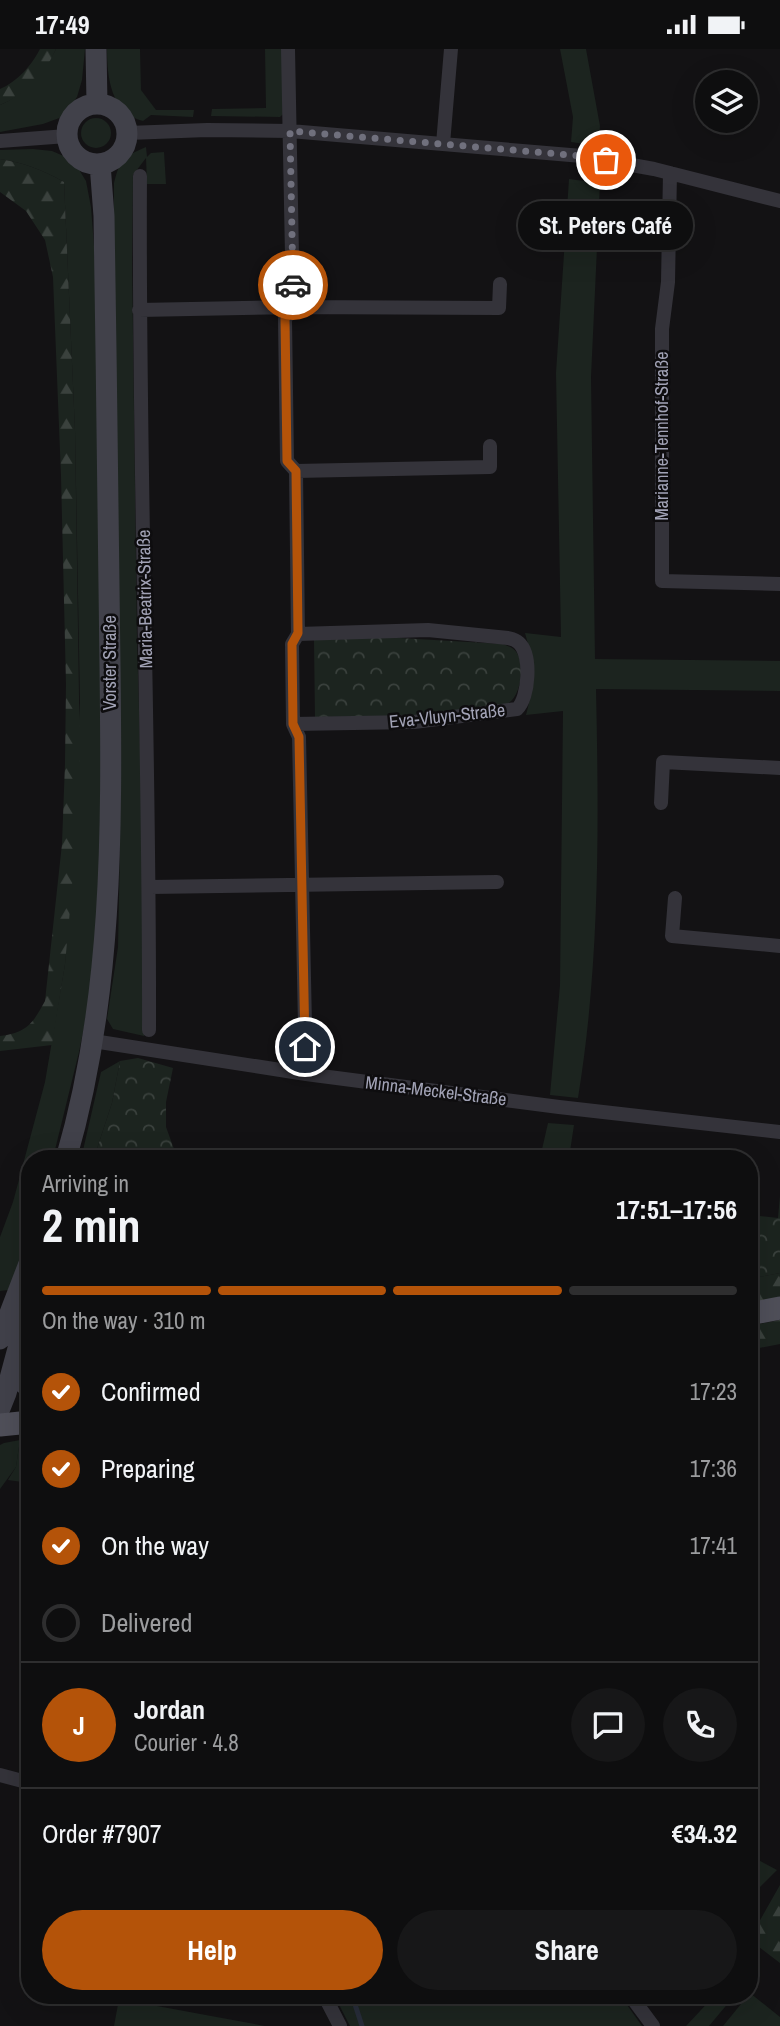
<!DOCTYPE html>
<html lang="en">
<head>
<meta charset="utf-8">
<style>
  body { margin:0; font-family:"Archivo Narrow",sans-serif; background:#171718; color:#f1f3f6; height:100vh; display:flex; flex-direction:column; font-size:26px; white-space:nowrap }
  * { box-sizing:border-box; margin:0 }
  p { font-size:23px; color:#9b9c9e }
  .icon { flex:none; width:38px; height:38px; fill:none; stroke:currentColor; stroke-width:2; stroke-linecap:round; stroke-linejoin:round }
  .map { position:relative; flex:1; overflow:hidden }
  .sheet { position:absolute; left:21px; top:1101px; width:737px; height:854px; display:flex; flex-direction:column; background:#0e0e0f; border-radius:28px; box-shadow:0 7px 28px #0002,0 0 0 2px #2e2e2f }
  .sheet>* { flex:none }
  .fabs { position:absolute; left:695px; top:21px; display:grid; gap:14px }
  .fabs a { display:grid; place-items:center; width:63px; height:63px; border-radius:50%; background:#0e0e0f; box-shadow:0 7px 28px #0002,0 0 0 2px #2e2e2f; font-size:35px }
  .pin { position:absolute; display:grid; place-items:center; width:60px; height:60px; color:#fff; margin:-30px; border:4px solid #fff; border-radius:50%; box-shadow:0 2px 7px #0007 }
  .courier { position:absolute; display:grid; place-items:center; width:70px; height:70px; margin:-35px; border:5px solid #b45309; border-radius:50%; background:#fff; color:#222; box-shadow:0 2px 9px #0007 }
  .bubble { position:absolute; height:49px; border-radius:24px; background:#0e0e0f; box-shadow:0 7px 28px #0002,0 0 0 2px #2e2e2f; font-size:23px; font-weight:800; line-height:49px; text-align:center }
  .summary em { font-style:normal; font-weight:800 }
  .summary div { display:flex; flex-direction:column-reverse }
  .summary { display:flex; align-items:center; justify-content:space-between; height:119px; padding:0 21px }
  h1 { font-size:46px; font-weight:800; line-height:52px }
  .bar { display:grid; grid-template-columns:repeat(4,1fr); gap:10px 7px; align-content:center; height:84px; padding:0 21px }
  .bar i { height:9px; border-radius:5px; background:#2e2e2f }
  .bar .active { background:#b45309 }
  .bar p { grid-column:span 4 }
  .line { display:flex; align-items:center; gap:18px; padding:0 21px; border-top:2px solid #2e2e2f }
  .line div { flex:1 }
  .round { display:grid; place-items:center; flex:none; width:74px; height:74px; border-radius:37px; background:#171718 }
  ol { padding:0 21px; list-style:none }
  li { display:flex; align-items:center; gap:21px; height:77px }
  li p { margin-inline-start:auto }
  li .icon { padding:7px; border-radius:50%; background:#b45309; color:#fff; stroke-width:4 }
  li:last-child { color:#9b9c9e }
  li i { width:38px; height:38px; border:4px solid #2e2e2f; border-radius:50% }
  .button { display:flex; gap:14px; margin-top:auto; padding:14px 21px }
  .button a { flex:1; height:80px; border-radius:42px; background:#b45309; color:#fff; font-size:28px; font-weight:800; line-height:80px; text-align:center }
  .button a+a { background:#171718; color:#f1f3f6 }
  .status { display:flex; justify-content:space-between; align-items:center; height:49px; padding:0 35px; background:#0e0e0f; direction:ltr }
  .status svg { height:19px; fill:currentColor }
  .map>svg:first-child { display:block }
</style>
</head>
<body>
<div class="status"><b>17:49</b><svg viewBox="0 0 49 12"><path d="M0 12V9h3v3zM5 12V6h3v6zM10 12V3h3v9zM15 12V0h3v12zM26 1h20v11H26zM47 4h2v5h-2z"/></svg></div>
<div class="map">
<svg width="780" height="1977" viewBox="0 0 780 1977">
  <defs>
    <pattern id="forest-firs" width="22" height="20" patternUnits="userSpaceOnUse" patternTransform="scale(1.75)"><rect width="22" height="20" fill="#1c241f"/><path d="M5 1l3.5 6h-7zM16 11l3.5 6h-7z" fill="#3a413d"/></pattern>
    <pattern id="park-crowns" width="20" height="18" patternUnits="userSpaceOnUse" patternTransform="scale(1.75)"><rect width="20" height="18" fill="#1c241f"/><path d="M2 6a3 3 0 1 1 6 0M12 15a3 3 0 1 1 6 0" fill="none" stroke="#3a413d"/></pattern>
  </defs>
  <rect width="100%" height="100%" fill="#131214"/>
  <path fill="#1c241f" d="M56,0h29l-3,31 -5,17 -15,20 -19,7 -43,8v-27c24,-10 45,-33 56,-56z
    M107,0h33l1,41 15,20h38l-1,7 -42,-2 -8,6c-32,-8 -36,-43 -36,-72z
    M265,0h17l1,65 -3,3 -69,-1 1,-7 54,-1z
    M560,0h26l14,77 -2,20 -27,-4 2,-25z
    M81 84a15 15 0 1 1 30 0a15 15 0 1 1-30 0Z
    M146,98l1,10 4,-4 13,-1 2,32h-19l-1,-26 -13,17 -1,84 5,380 7,250v147l-31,-7 -6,-10 11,-72 2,-101 -7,-496 1,-167c6,-24 9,-26 32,-36z
    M33,100l19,2 14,6 12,11 8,13 5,26 3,39 5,100 3,512 -11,134 -12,60 -26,106 -23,1v73l-17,52 -5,6 -8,1v-54l13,-35 32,-120 20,-118 15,-261 -5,-272 -11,-249c-21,-12 -40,-19 -64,-23v-9z
    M569,130l31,4 -9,194 4,282 185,2v30l-184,-2c3,137 4,274 -18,409l-28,-3 10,-110 3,-274 -37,4c9,-34 9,-47 -1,-82l36,4 -5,-264z
    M120,1012l-8,42 -18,55 -13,1 20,-87z
    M548,1074l26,2 -5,33h-29z
    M20,1391l-4,27 -16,22v-44l4,-2z
    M749,1806l28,15 -21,21 -7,-4z
    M750,1944l30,24v9h-57z
    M334,1946h286l22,31h-292z
    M715,1946h20l-26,31h-23z
    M119,1950l146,27h-151z"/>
  <path fill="url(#forest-firs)" d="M40,0h16c-12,26 -29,45 -56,56v-16c17,-7 32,-24 40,-40z
    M0,110c24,4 43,11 64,23l11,249 5,334 -4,79 -11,120 -13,81 -52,6v-15c27,-3 33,-13 45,-35l17,-157 3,-80 1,-80 -5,-209 -8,-198 -8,-37 -19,-29 -26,-19z
    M780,1224v26l-31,6v-26z
    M780,1271v24l-31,6v-24z
    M30,1390v44l-22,-3 8,-13 4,-27z
    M780,1836v78l-21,-16 -5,-16z"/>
  <path fill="url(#park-crowns)" d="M365,587l138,8c5,2 11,4 14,9 8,13 4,44 -10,51l-92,12 -100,1 -1,-79z
    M138,1009l35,10 -7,34v25l8,22 14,9h-94l18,-55 8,-42z
    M780,1147v77l-31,6v-64l29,3z"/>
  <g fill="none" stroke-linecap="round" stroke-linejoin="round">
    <path stroke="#272c39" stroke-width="5" d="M352,1946l10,31"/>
    <path stroke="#34333a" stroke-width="14" d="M288,0l5,258 -8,12 2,142 9,10 2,163 -6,10 1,80 6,13 7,337
      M128,84l79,-3 83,1 292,25 72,13 126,32
      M0,92l67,-5
      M443,95l8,-95
      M670,124l-2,109 -6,47v252l118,3
      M140,127c-2,284 10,569 9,854
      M139,261l154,-3 206,1 1,-24
      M296,422l194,-4v-21
      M293,675l121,-2 103,-13c12,-11 15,-54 2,-66 -4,-4 -6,-4 -11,-5l-80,-8 -130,4
      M661,754l2,-41 117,6
      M150,838l347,-5
      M675,849l-3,38 108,10
      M93,992l213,33 253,33 221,25
      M0,1726l30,8
      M324,1946l16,31
      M630,1946l23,31"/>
    <path stroke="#41414a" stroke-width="21" d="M96,0l1,54
      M67 85a30 30 0 1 1 60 0a30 30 0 1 1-60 0Z
      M66,1110c47,-161 46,-328 44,-493 -1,-150 -4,-300 -6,-450l-4,-52
      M0,1290l30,-78
      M14,1315l8,17 8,8
      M0,1359l6,-15 24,-89"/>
    <path stroke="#4f4f59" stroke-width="23" d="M749,1265l31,-6
      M0,1376l30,-3"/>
  </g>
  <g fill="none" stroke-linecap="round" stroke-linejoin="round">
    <path stroke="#70707d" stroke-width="7" stroke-dasharray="0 12.6" d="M293,236l-3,-154 292,25 24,4"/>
    <path stroke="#b45309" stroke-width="9" d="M293,236v22l-8,12 2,142 9,10 2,162 -6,11 1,80 6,13 6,310"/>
  </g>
  <g text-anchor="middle" stroke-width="5" stroke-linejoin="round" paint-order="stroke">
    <g font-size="18" fill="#a2a3b6" stroke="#0e0d0f">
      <text transform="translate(662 387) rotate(-90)" y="6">Marianne-Tennhof-Straße</text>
      <text transform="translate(145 550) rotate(-91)" y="6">Maria-Beatrix-Straße</text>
      <text transform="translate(110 614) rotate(-90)" y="6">Vorster Straße</text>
      <text transform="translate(447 667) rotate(-6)" y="6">Eva-Vluyn-Straße</text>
      <text transform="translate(436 1042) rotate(7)" y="6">Minna-Meckel-Straße</text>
    </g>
  </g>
</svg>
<div class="fabs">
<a><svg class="icon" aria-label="layers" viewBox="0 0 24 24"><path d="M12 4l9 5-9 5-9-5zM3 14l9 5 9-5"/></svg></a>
</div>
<div class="pin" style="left:606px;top:111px;background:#ea580c"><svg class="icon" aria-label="bag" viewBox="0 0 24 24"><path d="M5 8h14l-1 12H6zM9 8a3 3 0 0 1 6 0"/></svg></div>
<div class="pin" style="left:305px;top:998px;background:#1f2937"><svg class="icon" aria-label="home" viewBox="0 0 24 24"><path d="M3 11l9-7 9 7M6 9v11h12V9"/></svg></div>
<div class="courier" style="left:293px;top:236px"><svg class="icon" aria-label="car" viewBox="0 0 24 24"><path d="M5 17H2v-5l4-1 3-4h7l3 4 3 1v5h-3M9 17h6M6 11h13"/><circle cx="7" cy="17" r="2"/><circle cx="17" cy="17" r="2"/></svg></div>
<div class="bubble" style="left:518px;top:152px;width:175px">St. Peters Café</div>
<section class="sheet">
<div class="summary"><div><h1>2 min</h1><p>Arriving in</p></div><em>17:51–17:56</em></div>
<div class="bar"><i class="active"></i><i class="active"></i><i class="active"></i><i></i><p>On the way · 310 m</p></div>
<ol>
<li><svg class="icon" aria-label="check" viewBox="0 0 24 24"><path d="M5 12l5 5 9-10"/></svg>Confirmed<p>17:23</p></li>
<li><svg class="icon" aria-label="check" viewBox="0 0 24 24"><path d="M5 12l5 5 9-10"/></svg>Preparing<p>17:36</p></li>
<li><svg class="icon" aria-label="check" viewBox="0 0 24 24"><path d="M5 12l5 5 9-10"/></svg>On the way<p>17:41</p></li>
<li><i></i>Delivered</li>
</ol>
<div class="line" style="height:126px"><b class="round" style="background:#b45309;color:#fff">J</b><div><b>Jordan</b><p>Courier · 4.8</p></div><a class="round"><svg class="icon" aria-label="chat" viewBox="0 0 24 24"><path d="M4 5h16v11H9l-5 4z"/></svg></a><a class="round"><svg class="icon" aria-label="phone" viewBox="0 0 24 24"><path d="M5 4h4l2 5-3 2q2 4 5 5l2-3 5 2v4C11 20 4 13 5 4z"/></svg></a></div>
<div class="line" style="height:91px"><div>Order #7907</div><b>€34.32</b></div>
<div class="button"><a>Help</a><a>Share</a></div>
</section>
</div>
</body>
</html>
